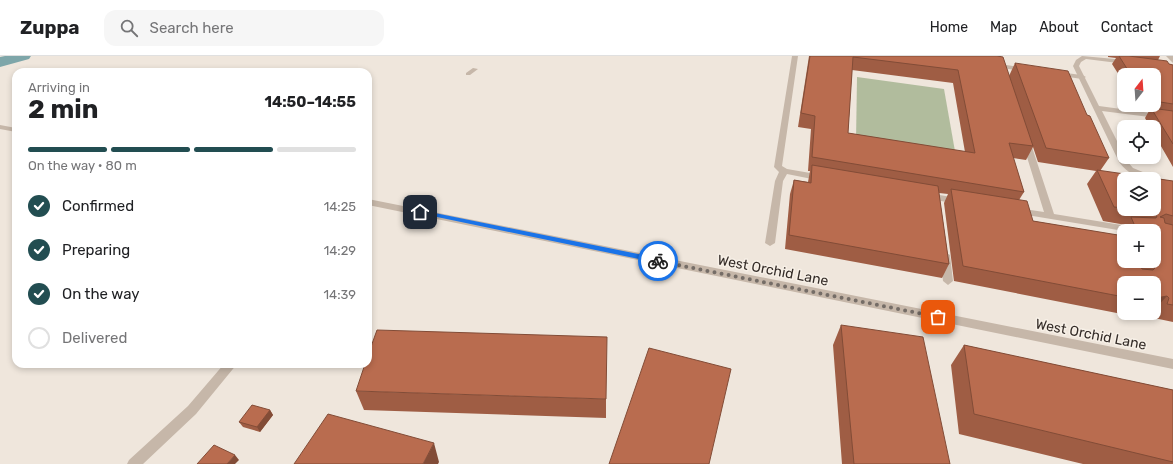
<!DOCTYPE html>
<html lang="en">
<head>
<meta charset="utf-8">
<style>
  body { margin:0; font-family:Rubik,sans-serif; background:#f6f6f6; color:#202124; height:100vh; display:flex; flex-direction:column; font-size:15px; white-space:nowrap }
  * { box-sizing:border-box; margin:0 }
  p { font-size:13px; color:#757577 }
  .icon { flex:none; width:22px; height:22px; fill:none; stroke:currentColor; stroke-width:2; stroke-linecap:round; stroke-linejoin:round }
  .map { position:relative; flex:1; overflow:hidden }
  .details { position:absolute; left:12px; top:12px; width:360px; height:300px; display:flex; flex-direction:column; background:#fff; border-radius:12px; box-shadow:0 2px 6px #0003 }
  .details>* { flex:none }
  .needle { width:26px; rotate:17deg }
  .controls { position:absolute; left:1117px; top:12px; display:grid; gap:8px }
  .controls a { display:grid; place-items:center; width:44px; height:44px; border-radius:8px; background:#fff; box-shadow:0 2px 6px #0003; font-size:20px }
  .pin { position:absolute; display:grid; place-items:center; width:34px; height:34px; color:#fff; margin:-17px; border-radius:8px; box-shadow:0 2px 6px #0006 }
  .courier { position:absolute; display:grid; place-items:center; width:40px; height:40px; margin:-20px; border:3px solid #1a73e8; border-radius:50%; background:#fff; color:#222; box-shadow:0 1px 5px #0007 }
  .head em { font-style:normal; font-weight:700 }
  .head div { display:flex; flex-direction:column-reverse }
  .head { display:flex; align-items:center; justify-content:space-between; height:68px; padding:0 16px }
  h1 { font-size:26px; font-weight:700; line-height:30px }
  .bar { display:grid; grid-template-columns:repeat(4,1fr); gap:6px 4px; align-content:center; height:48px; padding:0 16px }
  .bar i { height:5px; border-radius:3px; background:#e0e0e0 }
  .bar .current { background:#224d51 }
  .bar p { grid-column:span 4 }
  ol { padding:0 16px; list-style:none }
  li { display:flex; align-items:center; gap:12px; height:44px }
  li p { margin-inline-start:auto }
  li .icon { padding:4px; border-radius:50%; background:#224d51; color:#fff; stroke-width:4 }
  li:last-child { color:#757577 }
  li i { width:22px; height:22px; border:2px solid #e0e0e0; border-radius:50% }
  header { display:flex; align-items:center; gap:24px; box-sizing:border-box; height:56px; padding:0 20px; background:#fff; border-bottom:1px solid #e0e0e0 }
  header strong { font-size:19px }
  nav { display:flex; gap:22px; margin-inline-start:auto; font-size:14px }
  .search { width:280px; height:36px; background:#f6f6f6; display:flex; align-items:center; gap:10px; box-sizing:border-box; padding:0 14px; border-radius:12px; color:#757577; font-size:15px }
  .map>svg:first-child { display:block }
</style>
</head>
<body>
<header>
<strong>Zuppa</strong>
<div class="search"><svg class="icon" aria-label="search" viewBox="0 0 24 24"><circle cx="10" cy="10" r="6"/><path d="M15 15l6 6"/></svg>Search here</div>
<nav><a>Home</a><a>Map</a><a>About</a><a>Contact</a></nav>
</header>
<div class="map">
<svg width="1173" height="408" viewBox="0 0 1173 408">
  <rect width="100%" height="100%" fill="#efe6dc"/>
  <path fill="#b1bc9d" d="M857,21l87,12 12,68 -100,-15z"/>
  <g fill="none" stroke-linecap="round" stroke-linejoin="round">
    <path fill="#7ea6a9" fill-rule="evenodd" d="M5,0h26l-2,3 -29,8v-10z"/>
    <path fill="#c6b7a9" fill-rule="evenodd" d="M792,0h6l-16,110 5,3 35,6 4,3 -4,3 -35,-7 -4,7 -8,62 -5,3 -5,-3 10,-62 4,-9 -5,-5z
      M993,7l34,5 3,2 -3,2 -36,-6 -1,-1z
      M473,12l5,1 -8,6h-4v-2z
      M1057,16l25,3 4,2 -4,2 -27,-4v-2z
      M1023,83h3l4,2 24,73 86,14 5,3h-21l-110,-18 -2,-2 2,-2 3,-1 27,4 -22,-71z
      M927,137l31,5 5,3 -5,3 -34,-6 -1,-2z
      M945,196l5,3 3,26 -5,4 -5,-4 -3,-26z
      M1154,256v2l-1,3h-8l-1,-3z"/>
    <path fill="#c6b7a9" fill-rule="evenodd" d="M1082,0l44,4 3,2 -3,2 -40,-5 -5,3 -2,4 20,40 74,10v4l-71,-9 25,50 6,7 22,9 1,2 -1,2 -1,-2c-15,0 -26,-5 -35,-17l-46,-96 3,-6z
      M1166,0h7v7z
      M0,69l16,3v4l-16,-3z
      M368,143l805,160v10l-805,-164z
      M224,308h13l-41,50 -53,50h-16l2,-4 59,-54z"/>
  </g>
  <path fill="#9f5d44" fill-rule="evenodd" d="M809,0h192l8,20 6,-13 72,52 22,43 -9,13 73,10v141l-19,-4 2,-6 -2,-1v-28h-30v30h21l-2,3 -10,-2 -1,2 -178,-35 -10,-78 4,-9 -9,-1 10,71 -7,14 -157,-29 5,-55 4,-14 14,2 2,-11h-2l3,-42 -13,-2zM852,14l101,13 12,69 -117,-19zM1033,91l5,15 58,9 -9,13 16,37 23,4 -6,7 2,4 -89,-15 -14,-21 5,-8 -11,-34 13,2zM1124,123l30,30h-30zM1124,175h30v30h-30z
    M1108,0h52l-2,4 11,4 4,1v102l-19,-33v-7h-4l-5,-9 4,-7 -9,-1 -3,-5h17v-30h-30v8l-12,-19 4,-6 -8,-1z
    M841,269l109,139h-108l-9,-119z
    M964,289l209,45v74h-90l-124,-30 -8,-69z
    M356,335l250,8v19l-242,-8z
    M270,354l3,5 -13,17 -17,-5 -4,-5z"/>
  <path fill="#824c37" d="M1167,240l-13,14v-7l2,-2v-3z
    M270,354l3,5 -13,17 -3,-5z
    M434,387l5,19 -1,2h-15z
    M235,399l4,5 -4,4h-8z"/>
  <path fill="#b96c4f" stroke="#824c37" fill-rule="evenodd" d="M810,0h187l6,1 30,89 -24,-3 15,49 -212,-35 3,-41 -14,-3zM853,1l105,13 17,83 -127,-20z
    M1119,0h10l38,5 2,3 4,1v39l-19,-3v-26h-23z
    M1015,7l53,8 19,44 3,1 19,42 -63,-10z
    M1151,52l22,3v33z
    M812,109l126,21 11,78 -160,-29 5,-55 17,3z
    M1097,114l76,11v35l-7,-2 -6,3 4,1 1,5 8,2v80l-6,-1 2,-6 -2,-2 -11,2v3h-2v-18h-30v14l-161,-31 -12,-77 76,12 6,20 91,15v25h14l4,8 11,1 2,-2 -4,-7h3v-30h-17l-6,-14 25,1 1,-2 -3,-3 -26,-4h26v-30h-30v29l-10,-1z
    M841,269l82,12 27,127h-96z
    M377,274l230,7 -1,62 -250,-8 9,-27h3v-9z
    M964,289l209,45v72l-199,-48z
    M649,292l82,21 -22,95h-100z
    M252,349l18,5 -13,17 -18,-5z
    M328,358l106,29 -11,21h-129z
    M214,389l21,10 -8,9h-30z"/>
  <path fill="#1a73e8" d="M420,154l238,48 3,3 -3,2 -240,-50v-2z"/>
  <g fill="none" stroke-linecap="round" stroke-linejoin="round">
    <path stroke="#756d67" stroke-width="4" stroke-dasharray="0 7.2" d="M658,205l280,56"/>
  </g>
  <g text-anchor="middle" stroke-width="3" stroke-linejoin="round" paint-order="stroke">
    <g font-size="14" fill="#342c28" stroke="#f7f0e7">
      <text transform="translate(773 214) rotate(11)" y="5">West Orchid Lane</text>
      <text transform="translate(1091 278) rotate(11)" y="5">West Orchid Lane</text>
    </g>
  </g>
</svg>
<div class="controls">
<a><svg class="needle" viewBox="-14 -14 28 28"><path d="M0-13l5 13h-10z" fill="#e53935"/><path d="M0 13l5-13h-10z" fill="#757577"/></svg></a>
<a><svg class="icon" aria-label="locate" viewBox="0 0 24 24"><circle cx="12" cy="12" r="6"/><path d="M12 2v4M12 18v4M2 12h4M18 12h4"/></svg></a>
<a><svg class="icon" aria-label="layers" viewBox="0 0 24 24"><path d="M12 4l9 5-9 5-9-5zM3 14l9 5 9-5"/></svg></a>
<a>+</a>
<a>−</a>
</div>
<div class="pin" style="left:938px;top:261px;background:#ea580c"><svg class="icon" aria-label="bag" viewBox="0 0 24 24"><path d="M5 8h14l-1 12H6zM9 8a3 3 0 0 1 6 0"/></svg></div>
<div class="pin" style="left:420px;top:156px;background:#1f2937"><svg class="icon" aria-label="home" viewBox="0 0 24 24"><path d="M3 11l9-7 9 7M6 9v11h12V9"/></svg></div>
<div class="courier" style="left:658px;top:205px"><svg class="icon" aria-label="bike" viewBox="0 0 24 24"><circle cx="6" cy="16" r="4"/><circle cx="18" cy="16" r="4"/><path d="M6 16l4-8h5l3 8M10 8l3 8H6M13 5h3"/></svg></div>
<section class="details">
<div class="head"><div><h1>2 min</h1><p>Arriving in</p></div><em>14:50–14:55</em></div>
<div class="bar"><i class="current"></i><i class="current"></i><i class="current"></i><i></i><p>On the way · 80 m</p></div>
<ol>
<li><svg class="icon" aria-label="check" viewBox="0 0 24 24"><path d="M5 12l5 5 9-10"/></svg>Confirmed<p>14:25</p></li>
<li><svg class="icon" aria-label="check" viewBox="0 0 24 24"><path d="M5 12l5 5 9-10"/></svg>Preparing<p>14:29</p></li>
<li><svg class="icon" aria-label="check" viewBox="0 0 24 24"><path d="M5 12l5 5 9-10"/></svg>On the way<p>14:39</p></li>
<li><i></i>Delivered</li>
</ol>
</section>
</div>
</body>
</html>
